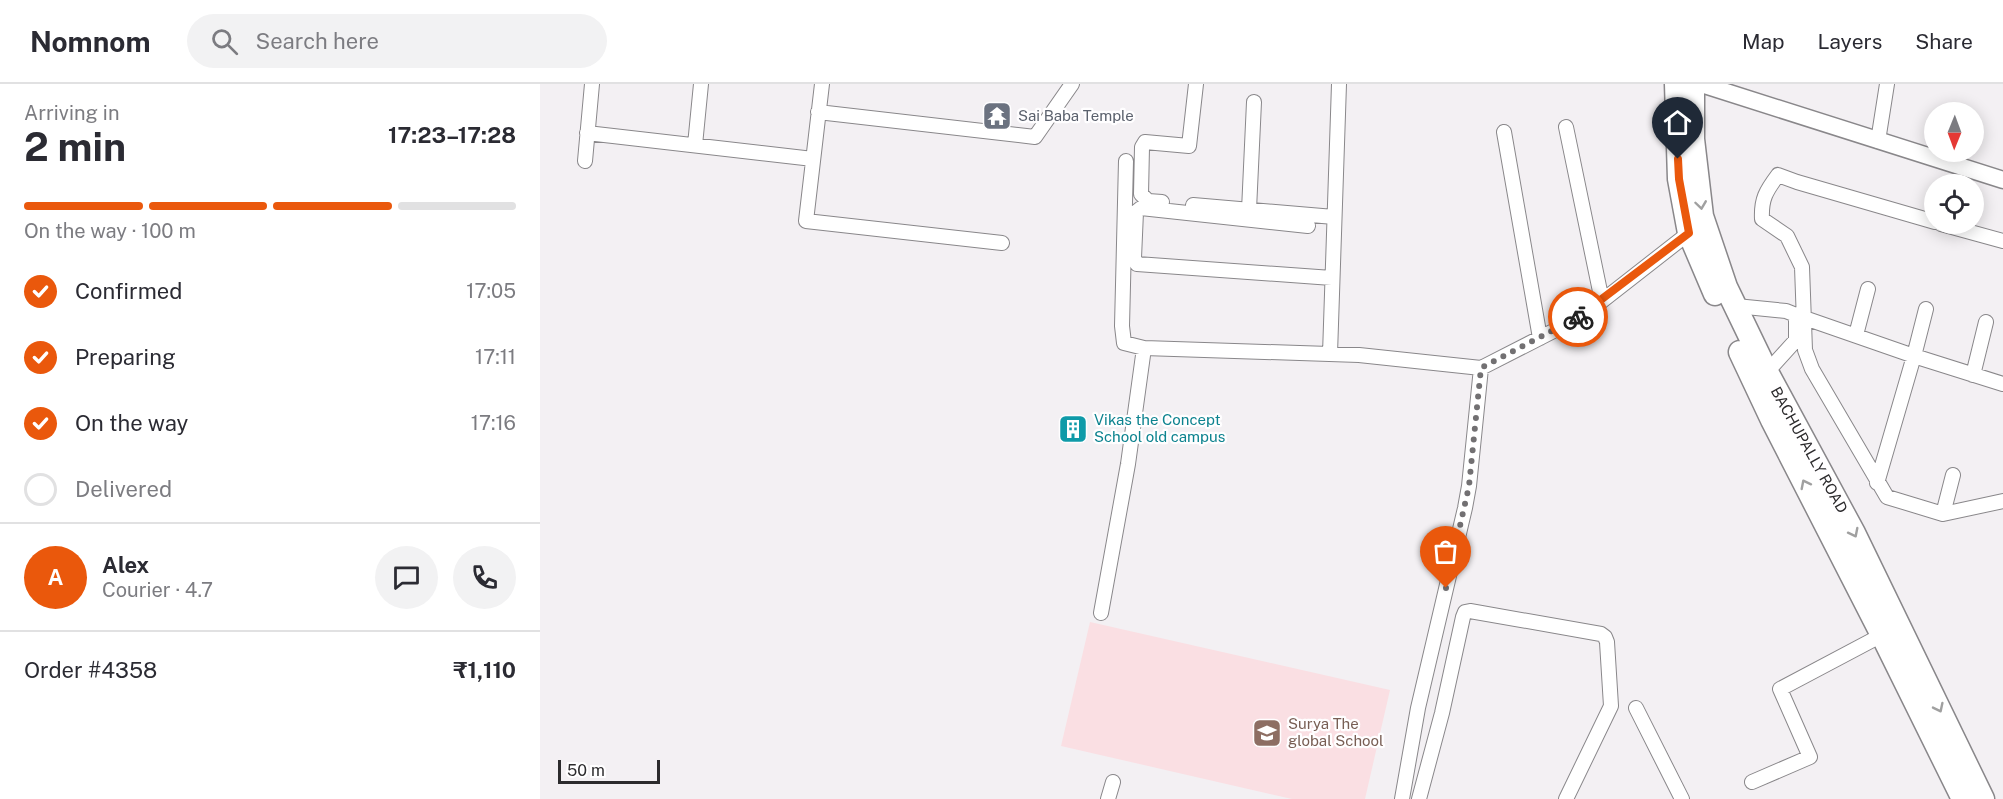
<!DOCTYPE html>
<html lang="en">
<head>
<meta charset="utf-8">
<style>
  body { margin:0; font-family:"Public Sans",sans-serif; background:#f2f2f3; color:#2b2b33; height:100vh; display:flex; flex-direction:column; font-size:22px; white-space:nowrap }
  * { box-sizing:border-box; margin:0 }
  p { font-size:20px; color:#7c7c81 }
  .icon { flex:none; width:33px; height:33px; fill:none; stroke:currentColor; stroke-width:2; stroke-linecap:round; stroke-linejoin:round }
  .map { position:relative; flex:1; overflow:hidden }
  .panel { display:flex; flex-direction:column; background:#fff; width:540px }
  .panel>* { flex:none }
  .needle { width:39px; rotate:181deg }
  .buttons { position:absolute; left:1384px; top:18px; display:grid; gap:12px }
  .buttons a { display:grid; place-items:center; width:60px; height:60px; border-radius:50%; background:#fff; box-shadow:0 3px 15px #0003; font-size:30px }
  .scale { position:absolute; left:18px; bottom:15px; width:102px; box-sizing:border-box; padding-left:6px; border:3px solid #2c2b2d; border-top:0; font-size:16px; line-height:21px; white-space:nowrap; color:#2c2b2d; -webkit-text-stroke:4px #fffeff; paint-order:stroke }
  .pin { position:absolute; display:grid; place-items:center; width:51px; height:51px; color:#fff; margin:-62px -26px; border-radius:50% 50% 50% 0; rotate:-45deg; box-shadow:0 0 6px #0007 }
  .pin .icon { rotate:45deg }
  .courier { position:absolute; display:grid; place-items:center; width:60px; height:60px; margin:-30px; border:4px solid #ea580c; border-radius:50%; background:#fff; color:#222; box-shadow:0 2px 8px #0007 }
  .headline em { font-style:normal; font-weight:700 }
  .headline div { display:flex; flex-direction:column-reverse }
  .headline { display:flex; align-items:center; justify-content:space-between; height:102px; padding:0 24px }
  h1 { font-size:39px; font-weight:700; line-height:45px }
  .bar { display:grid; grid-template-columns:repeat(4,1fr); gap:9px 6px; align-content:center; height:72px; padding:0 24px }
  .bar i { height:8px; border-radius:4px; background:#e1e1e2 }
  .bar .active { background:#ea580c }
  .bar p { grid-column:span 4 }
  .line { display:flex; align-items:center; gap:15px; padding:0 24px; border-top:2px solid #e1e1e2 }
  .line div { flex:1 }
  .round { display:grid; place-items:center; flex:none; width:63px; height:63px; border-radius:32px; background:#f2f2f3 }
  ol { padding:0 24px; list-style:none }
  li { display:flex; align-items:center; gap:18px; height:66px }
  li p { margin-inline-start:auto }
  li .icon { padding:6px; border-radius:50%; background:#ea580c; color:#fff; stroke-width:4 }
  li:last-child { color:#7c7c81 }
  li i { width:33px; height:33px; border:3px solid #e1e1e2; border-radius:50% }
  header { display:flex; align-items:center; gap:36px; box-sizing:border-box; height:84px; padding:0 30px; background:#fff; border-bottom:2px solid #e1e1e2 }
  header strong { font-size:28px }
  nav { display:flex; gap:33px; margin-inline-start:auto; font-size:21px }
  .search { width:420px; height:54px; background:#f2f2f3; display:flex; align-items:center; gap:15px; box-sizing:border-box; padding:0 21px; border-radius:33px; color:#7c7c81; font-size:22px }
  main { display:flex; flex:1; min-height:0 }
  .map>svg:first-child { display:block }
</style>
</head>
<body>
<header>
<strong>Nomnom</strong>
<div class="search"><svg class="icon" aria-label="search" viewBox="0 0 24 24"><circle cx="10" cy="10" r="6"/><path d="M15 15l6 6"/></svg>Search here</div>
<nav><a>Map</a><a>Layers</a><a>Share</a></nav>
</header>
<main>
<section class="panel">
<div class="headline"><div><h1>2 min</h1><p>Arriving in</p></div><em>17:23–17:28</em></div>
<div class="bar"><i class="active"></i><i class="active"></i><i class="active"></i><i></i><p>On the way · 100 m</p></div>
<ol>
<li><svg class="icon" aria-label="check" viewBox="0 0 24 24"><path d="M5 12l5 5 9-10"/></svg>Confirmed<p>17:05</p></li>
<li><svg class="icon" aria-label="check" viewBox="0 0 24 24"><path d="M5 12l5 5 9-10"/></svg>Preparing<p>17:11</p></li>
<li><svg class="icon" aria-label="check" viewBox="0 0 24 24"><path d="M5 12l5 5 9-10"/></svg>On the way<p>17:16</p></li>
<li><i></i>Delivered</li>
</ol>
<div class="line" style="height:108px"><b class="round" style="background:#ea580c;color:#fff">A</b><div><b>Alex</b><p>Courier · 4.7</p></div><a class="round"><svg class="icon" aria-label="chat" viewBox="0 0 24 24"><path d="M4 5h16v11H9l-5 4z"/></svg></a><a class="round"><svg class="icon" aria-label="phone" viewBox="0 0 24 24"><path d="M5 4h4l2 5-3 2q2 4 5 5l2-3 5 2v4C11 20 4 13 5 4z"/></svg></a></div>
<div class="line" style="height:78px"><div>Order #4358</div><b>₹1,110</b></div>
</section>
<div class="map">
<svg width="1463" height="715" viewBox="0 0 1463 715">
  <rect width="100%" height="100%" fill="#f3f0f3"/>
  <path fill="#fadfe3" d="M550,538l300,68 -25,109h-73l-231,-53z"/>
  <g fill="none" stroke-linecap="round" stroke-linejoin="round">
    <g stroke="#89878a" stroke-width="16">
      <path id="minor" d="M282,0l-16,137 196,22
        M278,28l217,25 37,-53
        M1026,43l36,174
        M964,48l36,206
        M47,49l226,26
        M1338,57l9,-57
        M155,61l6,-61
        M45,77l7,-77
        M586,77l-4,165 2,17 20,5 215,7 122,13
        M622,118l-14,-1 -7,-7 1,-47 3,-5 44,4 7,-62
        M653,121l141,12
        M709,126l5,-108
        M1395,138l-138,-40 -19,-7c-12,16 -17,24 -16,44l25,17 15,31 3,83 7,19 75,128 56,17 60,-13
        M1401,140l62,17
        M768,142l-167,-18 -5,4 -2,46 3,6 195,14
        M1196,222l50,5 10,4v25l-29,32
        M1256,231l118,41 89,28
        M1316,251l12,-46
        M790,270l9,-270
        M941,284l90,-46 31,-21 87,-68
        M1433,291l13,-53
        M1337,399l37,-127 12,-47
        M1403,430l10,-39
        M561,529l27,-149 16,-116
        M1096,624l46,91
        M1212,698l58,-25 -30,-68 102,-54
        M568,715l5,-17
        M862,715l16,-91 47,-200 4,-22 12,-118
        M879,715l23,-86 21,-96 2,-5 5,-1 131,23 4,3 2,5 4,64 -45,93"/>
    </g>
    <g stroke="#89878a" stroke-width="19">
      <path id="tertiary" d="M1161,0l302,96"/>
    </g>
    <g stroke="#89878a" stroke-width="25">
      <path id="primary" d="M1136,0l3,95 10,54 26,61
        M1153,0v55l9,77 24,71 41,85 87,161 129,266
        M1200,268l32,68 110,215 81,164"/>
    </g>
    <use href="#minor" stroke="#fff" stroke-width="14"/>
    <use href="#tertiary" stroke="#fff" stroke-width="16"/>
    <use href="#primary" stroke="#fff" stroke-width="22"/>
  </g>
  <defs><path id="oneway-chevron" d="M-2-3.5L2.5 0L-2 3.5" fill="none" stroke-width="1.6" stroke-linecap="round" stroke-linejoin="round" transform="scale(1.5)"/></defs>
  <g stroke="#a0a0a0">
    <use href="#oneway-chevron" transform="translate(1161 121) rotate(82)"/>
    <use href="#oneway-chevron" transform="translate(1265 400) rotate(-117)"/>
    <use href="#oneway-chevron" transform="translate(1314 449) rotate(63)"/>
    <use href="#oneway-chevron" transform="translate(1399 624) rotate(64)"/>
  </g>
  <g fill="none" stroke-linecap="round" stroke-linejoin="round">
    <path stroke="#727072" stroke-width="6" stroke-dasharray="0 10.8" d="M906,504l23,-102 12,-118 97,-51"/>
    <path stroke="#ea580c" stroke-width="8" d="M1038,233l111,-84 -10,-54 -1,-20"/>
  </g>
  <defs>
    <g id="temple-square" transform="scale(1.5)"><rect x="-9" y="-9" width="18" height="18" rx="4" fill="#6b7280" stroke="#fffeff"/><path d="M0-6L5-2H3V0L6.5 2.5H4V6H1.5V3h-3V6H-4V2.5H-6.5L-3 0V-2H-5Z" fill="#fff"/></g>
    <g id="building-square" transform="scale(1.5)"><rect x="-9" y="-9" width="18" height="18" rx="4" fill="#0f9aa8" stroke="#fffeff"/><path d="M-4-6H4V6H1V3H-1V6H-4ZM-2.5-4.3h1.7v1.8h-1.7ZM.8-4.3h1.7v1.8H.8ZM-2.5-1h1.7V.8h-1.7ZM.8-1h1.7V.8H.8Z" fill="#fff"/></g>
    <g id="school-square" transform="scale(1.5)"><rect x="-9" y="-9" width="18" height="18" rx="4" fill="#8d6e63" stroke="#fffeff"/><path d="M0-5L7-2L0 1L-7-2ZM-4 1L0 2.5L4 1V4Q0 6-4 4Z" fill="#fff"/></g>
  </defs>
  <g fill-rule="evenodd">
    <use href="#temple-square" x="457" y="32"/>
    <use href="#building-square" x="533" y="345"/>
    <use href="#school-square" x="727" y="649"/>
  </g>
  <g text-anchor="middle" stroke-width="4.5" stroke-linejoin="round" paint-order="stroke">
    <g font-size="15" fill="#5b616d" stroke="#fffeff" text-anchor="start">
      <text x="478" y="37">Sai Baba Temple</text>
    </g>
    <g font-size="15" fill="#0d838f" stroke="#fffeff" text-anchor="start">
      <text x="554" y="341">Vikas the Concept<tspan x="554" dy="17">School old campus</tspan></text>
    </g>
    <g font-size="15" fill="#2c2b2d" stroke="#fffeff">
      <text transform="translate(1269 366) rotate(61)" y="5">BACHUPALLY ROAD</text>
    </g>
    <g font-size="15" fill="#785e54" stroke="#fffeff" text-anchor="start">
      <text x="748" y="645">Surya The<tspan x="748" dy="17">global School</tspan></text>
    </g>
  </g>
</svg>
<div class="buttons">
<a><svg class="needle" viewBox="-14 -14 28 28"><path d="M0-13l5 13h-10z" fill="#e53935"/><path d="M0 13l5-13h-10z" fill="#7c7c81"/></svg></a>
<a><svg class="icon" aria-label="locate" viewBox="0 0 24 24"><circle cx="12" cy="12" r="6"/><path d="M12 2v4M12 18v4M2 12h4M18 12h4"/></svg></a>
</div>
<div class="scale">50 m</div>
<div class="pin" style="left:906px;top:504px;background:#ea580c"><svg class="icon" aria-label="bag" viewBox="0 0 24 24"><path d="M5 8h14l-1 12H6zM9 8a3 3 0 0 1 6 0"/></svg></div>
<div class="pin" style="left:1138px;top:75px;background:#1f2937"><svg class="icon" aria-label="home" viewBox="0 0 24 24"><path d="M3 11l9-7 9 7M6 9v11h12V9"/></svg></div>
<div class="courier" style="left:1038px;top:233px"><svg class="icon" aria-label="bike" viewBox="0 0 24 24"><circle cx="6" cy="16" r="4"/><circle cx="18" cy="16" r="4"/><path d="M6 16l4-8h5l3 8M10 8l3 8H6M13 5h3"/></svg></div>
</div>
</main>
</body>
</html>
